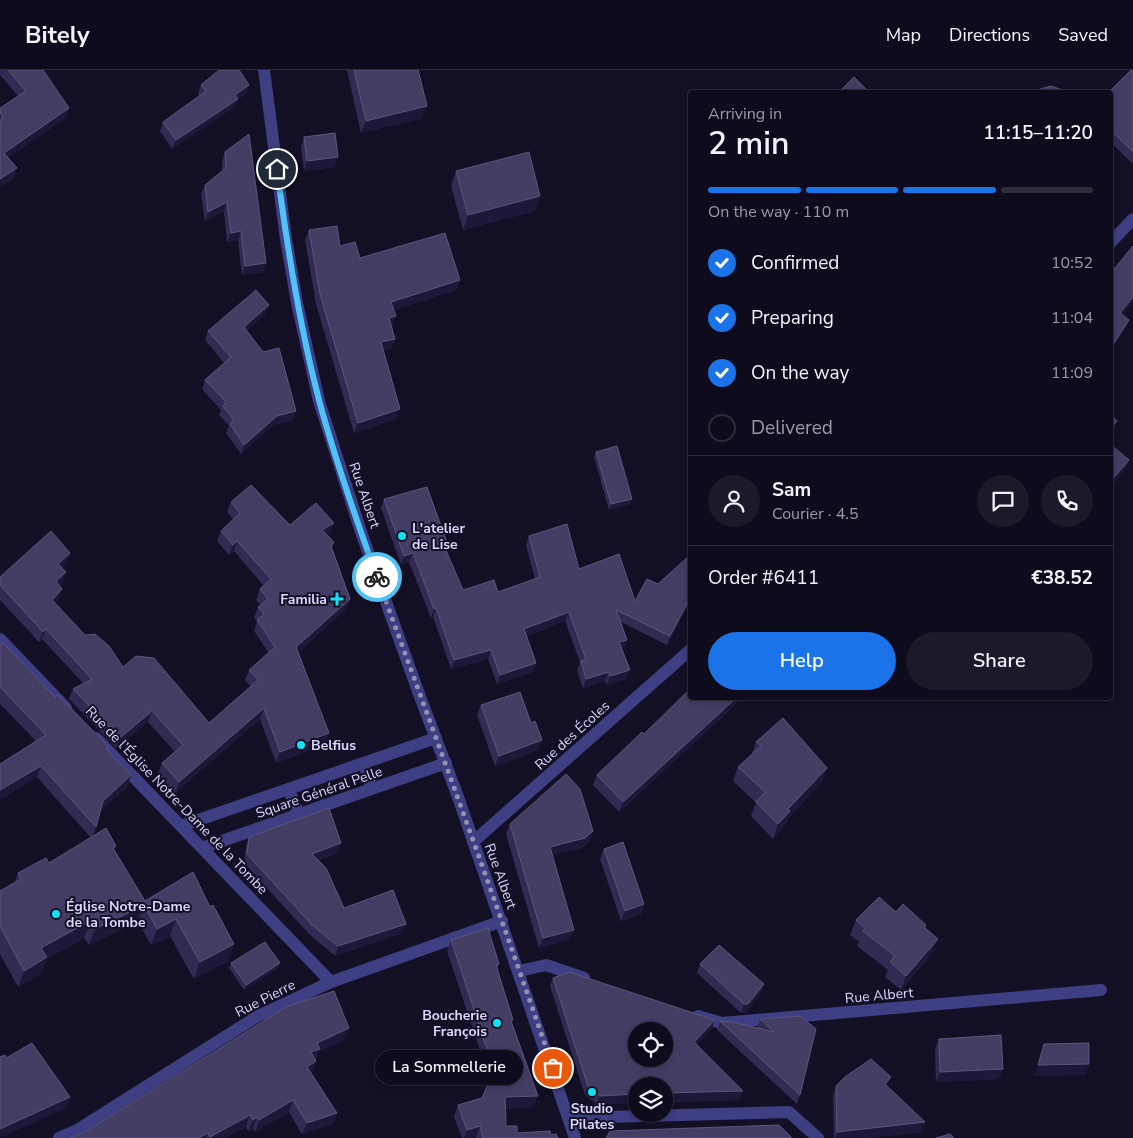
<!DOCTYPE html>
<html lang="en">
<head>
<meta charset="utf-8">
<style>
  body { margin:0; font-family:"Nunito Sans",sans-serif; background:#1c1a29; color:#f1f3f6; height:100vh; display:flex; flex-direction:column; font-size:19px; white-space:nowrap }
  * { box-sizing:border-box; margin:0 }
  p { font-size:16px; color:#9b9ba3 }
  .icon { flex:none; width:28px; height:28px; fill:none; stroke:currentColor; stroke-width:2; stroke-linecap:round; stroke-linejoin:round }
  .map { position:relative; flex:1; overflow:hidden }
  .side { position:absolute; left:688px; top:20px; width:425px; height:610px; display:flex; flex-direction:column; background:#0e0c1c; border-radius:5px; box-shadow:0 2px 8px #0003,0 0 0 1px #2e2c3b }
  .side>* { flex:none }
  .buttons { position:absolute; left:628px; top:952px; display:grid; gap:10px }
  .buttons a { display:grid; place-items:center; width:45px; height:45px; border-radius:50%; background:#0e0c1c; box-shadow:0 2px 8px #0003,0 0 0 1px #2e2c3b; font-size:25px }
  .pin { position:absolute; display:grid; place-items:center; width:42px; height:42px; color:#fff; margin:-21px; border:2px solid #fff; border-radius:50%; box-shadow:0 1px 5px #0007 }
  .courier { position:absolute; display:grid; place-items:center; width:50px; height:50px; margin:-25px; border:4px solid #4fc3f7; border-radius:50%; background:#fff; color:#222; box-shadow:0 1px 6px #0007 }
  .bubble { position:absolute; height:35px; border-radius:18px; background:#0e0c1c; box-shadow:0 2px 8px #0003,0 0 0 1px #2e2c3b; font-size:16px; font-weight:600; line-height:35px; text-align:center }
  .summary em { font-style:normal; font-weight:600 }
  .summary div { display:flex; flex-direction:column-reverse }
  .summary { display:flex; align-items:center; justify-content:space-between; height:85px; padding:0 20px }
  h1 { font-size:32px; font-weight:600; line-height:38px }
  .bar { display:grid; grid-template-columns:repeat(4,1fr); gap:8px 5px; align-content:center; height:60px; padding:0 20px }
  .bar i { height:6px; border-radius:4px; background:#2e2c3b }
  .bar .current { background:#1a73e8 }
  .bar p { grid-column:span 4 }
  .line { display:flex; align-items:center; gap:12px; padding:0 20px; border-top:1px solid #2e2c3b }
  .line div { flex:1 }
  .round { display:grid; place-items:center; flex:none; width:52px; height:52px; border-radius:26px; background:#1c1a29 }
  ol { padding:0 20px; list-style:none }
  li { display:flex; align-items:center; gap:15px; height:55px }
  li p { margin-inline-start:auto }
  li .icon { padding:5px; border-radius:50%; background:#1a73e8; color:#fff; stroke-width:4 }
  li:last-child { color:#9b9ba3 }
  li i { width:28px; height:28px; border:2px solid #2e2c3b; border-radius:50% }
  .primary-button { display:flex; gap:10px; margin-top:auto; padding:10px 20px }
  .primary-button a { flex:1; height:58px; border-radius:30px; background:#1a73e8; color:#fff; font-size:20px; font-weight:600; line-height:58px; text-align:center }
  .primary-button a+a { background:#1c1a29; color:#f1f3f6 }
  header { display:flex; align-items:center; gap:30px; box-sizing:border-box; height:70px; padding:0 25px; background:#0e0c1c; border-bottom:1px solid #2e2c3b }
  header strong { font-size:24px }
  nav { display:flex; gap:28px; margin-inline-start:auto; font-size:18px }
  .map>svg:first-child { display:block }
</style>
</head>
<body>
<header>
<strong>Bitely</strong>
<nav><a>Map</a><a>Directions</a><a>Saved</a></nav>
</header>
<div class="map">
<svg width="1133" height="1068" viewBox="0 0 1133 1068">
  <rect width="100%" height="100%" fill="#131025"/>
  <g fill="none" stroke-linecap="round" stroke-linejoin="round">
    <path stroke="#3e3e82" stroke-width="12" d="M264,0l22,169 11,64 22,98 42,131 58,162 39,103 117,341
      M1110,173l23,-24
      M0,569l66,69
      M96,668l235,244
      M364,694l8,25
      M289,720l10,25
      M181,756l255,-88
      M473,772l217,-192
      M202,778l244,-85
      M519,901l27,-6 38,13
      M698,946l24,7 379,-33
      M570,1048l219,-6 29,26
      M59,1068l18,-8 181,-114 73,-34 171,-61"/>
  </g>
  <path fill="#312a52" d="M0,0h43l26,38 -3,10 -58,39 6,21 -14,9v-79l18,-12 -18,-21z
    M347,0h71l4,48 -61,15z
    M1133,0v94l-23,-22v-50z
    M201,15l45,8 -9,7 -3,7 -62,42 -12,-18 3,-9 37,-26 -2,-3z
    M304,67l30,30 -30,4 -3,-24z
    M225,82l38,120 -21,3 -4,-35 -11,2 -3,-31 -19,10 -4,-27 4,-9 17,-14v-10z
    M456,101l79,40 -72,19 -12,-44z
    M309,160l31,16 20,12 100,22 -4,10 -62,20 -2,16 3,13 -4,10 -8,2 17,58 -4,10 -42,14 -38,-129 -11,-64z
    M265,244l-19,17 47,89 -20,5 -32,29 -15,-21 3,-7 -10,-11 2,-5 -19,-21 3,-9 19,-17 -19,-23 3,-9z
    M596,382l36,47 -2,5 -21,6 -15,-53z
    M384,429l60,47 19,44 35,2 37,-13 -9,-34 3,-9 50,33 56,32h55l-23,44 -46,-23 6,18 -3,9h-2l4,30 -19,6 -2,-4 -22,7 -6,-18 3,-8 -15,-41 -38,15 9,27 -3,9 -36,12 -9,-25 -37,10 -18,-52 -2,1 -22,-56 -8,3 -20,-57z
    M231,432l59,23 44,-2 -4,11 -3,1 7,7 -2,7 18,50 -4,10 -48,43 31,81 -4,11 -49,19 -16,-44 -85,74 -17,-19 4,-11 13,-11 -27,-30 -32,26 -47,-49 4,-10 10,-6 -41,-44 -3,3 -39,-42v-23l70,-24 -4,11 -4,4 4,4 -4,11 -3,2 3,4 -4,10 -3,4 30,32 38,32 86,56 42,-36 -6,-7 4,-10 20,-17 -15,-22 3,-10 -3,-3 4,-11 3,-2 -5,-5 4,-11 4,-3 -30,-35 -5,4 -12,-14 4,-10 12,-12 -6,-7z
    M0,575l107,105 24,25 -4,12 -27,24 -4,16 -3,9 23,10 -2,5 31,50 48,-29 35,89 -34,18 -24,-43 -19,9 -13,-23 -49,23 -5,-7 -38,21 -5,15 -23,13 -18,-33v-63l15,-9 3,-9 31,-10 42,-25 -54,-61 -1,-36 -36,-37z
    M481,635l61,35 -4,10 -43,16 -18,-51z
    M735,635l-116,107 -26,-27 4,-10 47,-41z
    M756,672l66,40 -34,36 -3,7 -12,14 -22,-23 5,-13 -23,-22 5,-14 14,-13z
    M510,754l80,16 -8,8 -30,7 18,84 -31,9 -33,-114z
    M249,767l89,16 -20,7 26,48 62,16 -4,9 -67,23 -26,-22 -65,-71 2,-17z
    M604,779l40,55 -3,10 -20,7 -21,-62z
    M896,842l30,13 -1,3 7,26 -31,36 -16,-13 3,-7 -31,-24 2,-4 -9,-7 6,-15z
    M451,870l48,24 -2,5 15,54 21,84 -27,2v17l11,7 34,2 7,3h-82v-1l-14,1 -8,-21 4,-12 24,-7 8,-18 -43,-129z
    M231,893l47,5 -34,22 -15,-22z
    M700,894l61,29 -16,20h-4l-44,-40z
    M553,908l162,42 -3,8 -16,17 44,55 -143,4 -12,-9 -35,-109z
    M800,946v79l-3,9 -80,-74 3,-9 37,7 3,-9z
    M349,958l-5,12 -26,12 -2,8v1l-4,11 -1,1 26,40 -4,11 -31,10 -13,-22 -34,20 -2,-3 -5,2 -2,-4 -21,11h-154z
    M939,969l60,40 -63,3 -1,-33z
    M836,1016h51l35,46 -56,6h-32l-1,-42z"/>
  <path fill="#1d1838" d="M249,15l-3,8 -9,7 -3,7 -62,42 4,-9z
    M427,36l-5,12 -61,15 5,-12z
    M69,38l-3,10 -66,45 4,-10z
    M338,87l-4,10 -30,4 3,-10z
    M17,98l-3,10 -14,9v-8z
    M540,126l-5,15 -72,19 5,-15z
    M227,132l-3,9 -19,10 3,-9z
    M241,161l-3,9 -11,2 4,-9z
    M266,193l-3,9 -21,3 3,-9z
    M460,210l-4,10 -68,22 3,-10z
    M1133,227v5l-16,20 3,-9z
    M269,235l-4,9 -25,22 4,-9z
    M396,246l-4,10 -6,2 3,-10z
    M1129,250l-4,9 -15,23v-3z
    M395,269l-4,10 -14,3 4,-10z
    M400,339l-4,10 -42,14 4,-10z
    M296,341l-3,9 -20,5 -32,29 3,-9 33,-29z
    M1117,351l-3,9 -4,4v-5z
    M1129,390l-3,9 -16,19v-6z
    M632,429l-2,5 -21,6 2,-6z
    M334,453l-4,11 -12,6 4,-10z
    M446,470l-3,9 -1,-8z
    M237,471l-3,10 -5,4 4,-10z
    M70,483l-4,11 -12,10 4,-10z
    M413,483l-4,9 -8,3 3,-9z
    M66,502l-4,11 -10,9 4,-11z
    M62,519l-4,10 -10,11 4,-10z
    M690,528v3l-23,44 3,-9z
    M350,529l-4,10 -54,49 4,-11z
    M436,538l-3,9 -2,1 3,-9z
    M569,542l-4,9 -44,17 3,-9z
    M46,559l-4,10 -3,3 4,-10z
    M627,570l-3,9 -8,2 3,-9z
    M491,580l-3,9 -37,10 3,-9z
    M536,593l-3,9 -36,12 3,-9z
    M630,600l-4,9 -19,6 3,-9z
    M609,602l-4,9 -22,7 3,-9z
    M736,628h2l-3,7 -116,107 4,-10z
    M264,638l-4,11 -85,74 4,-11z
    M152,641l-4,11 -32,26 4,-10z
    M329,663l-4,11 -49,19 4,-11z
    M542,670l-4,10 -43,16 4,-10z
    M41,696l-4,11 -37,23v-10z
    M827,698l-5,14 -34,36 -3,7 -12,14 5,-15 10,-15z
    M131,705l-4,12 -29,26 5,-12z
    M593,761l-3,9 -8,8 -35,9 3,-10z
    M341,773l-3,10 -30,10 4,-9z
    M644,834l-3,10 -20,7 4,-10z
    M144,835l-6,17 -49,23 6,-16z
    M176,849l-6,17 -19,9 6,-16z
    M90,851l-6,17 -38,21 -5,15 -23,13 6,-16 17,-23z
    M406,854l-4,9 -67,23 3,-10z
    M574,860l-4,9 -31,9 4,-10z
    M938,869l-6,15 -31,36 5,-14z
    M234,874l-6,17 -34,18 6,-17z
    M280,893l-2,5 -34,22 2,-5z
    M764,914l-3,9 -16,20h-4l3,-9z
    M715,950l-3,8 -22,23 4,-9z
    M349,958l-5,12 -26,12 -3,8 -4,-8 6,-9z
    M316,991l-4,11 -9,6 4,-11z
    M1089,994l-3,11 -52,1 4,-11z
    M1003,999l-4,10 -63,3 4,-10z
    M891,1007l-4,10 -2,-3z
    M743,1021l-3,9 -76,2v-9z
    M636,1024v9l-39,1 3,-8z
    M538,1026l-5,11 -32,2 4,-12z
    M70,1027l-4,11 -66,30v-9z
    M293,1030l-4,12 -34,20 4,-12z
    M337,1043l-4,11 -31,10 5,-11z
    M250,1045l-4,12 -21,11h-16l1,-1z
    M257,1047l-4,12 -5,2 5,-11z
    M925,1052l-3,10 -56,6h-31l2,-6z
    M480,1056l-4,11 -12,1 3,-8z
    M208,1063l-2,5h-7z"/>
  <path fill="#433d64" stroke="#5b557c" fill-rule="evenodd" d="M8,0h35l26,38 -65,45 13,15 -17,11v-58l3,-4 -3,-5v-4l26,-17z
    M219,0h20l10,15 -14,10 3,4 -62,41 -13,-18 43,-31 -5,-6z
    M354,0h64l9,36 -61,15z
    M1131,0h2v82l-21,-21 -2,2v-41h-1z
    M854,7l15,15h-30z
    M1051,16l17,6h-31l3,-3z
    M335,63l3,24 -31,4 -3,-24z
    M249,64l17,129 -21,3 -4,-35 -10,2 -4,-31 -19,10 -3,-27 21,-17 -1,-16z
    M529,82l11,44 -72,19 -12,-44z
    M337,156l3,20 15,-4 5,16 85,-25 15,47 -69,22 5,14 -7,2 6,21 -14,3 19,67 -42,14 -38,-129 -11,-64z
    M1133,176v51l-13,16 9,7 -19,29v-75z
    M256,220l13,15 -25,22 19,25 16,-4 17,63 -19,5 -33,29 -14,-21 4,-4 -11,-14 3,-4 -21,-22 26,-23 -23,-26z
    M1110,344l7,7 -7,8z
    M1110,374l19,16 -19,22z
    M617,376l15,53 -21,5 -15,-52z
    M251,415l39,40 26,-22 18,20 -12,7 12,12 -3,4 19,53 -54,48 33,86 -49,19 -16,-44 -85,74 -17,-19 21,-18 -31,-34 -32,27 -47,-49 19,-10 -46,-50 -3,3 -43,-47v-8l51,-46 19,22 -12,11 8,8 -10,9 6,8 -10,11 33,35 10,-1 14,12 14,21 13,-11 18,2 55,65 49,-43 -9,-10 26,-23 -18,-27 7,-6 -6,-7 10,-8 -8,-10 11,-10 -34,-38 -4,4 -12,-14 19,-18 -9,-11z
    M427,417l19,53 -4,1 21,49 31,-10 4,12 42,-15 -11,-41 38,-12 12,45 40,-15 16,47 12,-22 11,5 32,-29v43l-20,38 -54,-26 11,30 -8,2 11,28 -20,6 -1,-4 -23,7 -5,-18 5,-2 -17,-47 -45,17 12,34 -36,12 -9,-25 -37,10 -18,-52 -2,1 -21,-56 -9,3 -20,-57z
    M3,573l52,54 3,-2 50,51 -2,3 25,26 -28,26 -7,26 -55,-61 -41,24v-26l46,-29 -46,-48v-42z
    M690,619v9h46l-113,104 -26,-27 45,-43 2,2z
    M520,622l11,31 4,-2 7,19 -43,16 -18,-51z
    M783,648l44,50 -39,41 2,2 -12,13 -22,-22 9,-10 -27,-25 23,-21 -5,-4z
    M566,704l14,15 13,42 -8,7 -35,9 24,83 -31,8 -33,-114z
    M329,738l12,35 -29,11 14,14 18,40 49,-18 13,34 -68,22 -26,-21 -65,-71 2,-17z
    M106,758l10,18 -3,2 32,53 48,-29 17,35 3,-2 21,39 -34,18 -24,-43 -19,10 -13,-24 -49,24 -5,-8 -49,27 6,9 -23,14 -24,-45v-35l21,-12 -3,-6 28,-15 3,5z
    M623,772l21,62 -19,7 -21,-62z
    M879,827l17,15 7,-8 23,21 -2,2 14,12 -32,37 -16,-14 5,-6 -32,-25 2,-3 -9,-8z
    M488,858l11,36 -3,1 17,55 -2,1 27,75 -33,1 1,29h11v7l33,-2 1,4 5,-1 2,4h-75l-3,-12 -13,4 -9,-25 24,-7 12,-28 -43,-130z
    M265,872l15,21 -34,22 -15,-22z
    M719,875l45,39 -16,20h-4l-44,-40z
    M569,902l146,48 -21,22 49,49 -79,2v-7h-28v8l-36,2 -12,-10 -35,-108zM636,961h28v28h-28z
    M334,921l15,37 -32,15 3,6 -9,3 5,9 -9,6 30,46 -30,10 -14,-23 -34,20 -2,-3 -4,3 -3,-5 -40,22 -2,-4 -9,5h-128l16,-7 199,-124z
    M800,946l16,13 -16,66 -80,-74 13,1 41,10 -14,-13z
    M1001,965l2,34 -63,3 -1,-33z
    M32,973l38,54 -70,32v-72l5,-2 1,3z
    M1089,973v21l-51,1 6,-21z
    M871,989l20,18 -6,7 40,38 -88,10 -1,-46 9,-9z
    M779,1055l13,13h-186l4,-7z
    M950,1064l4,4h-18z"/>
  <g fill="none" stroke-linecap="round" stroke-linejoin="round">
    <path stroke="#9491b1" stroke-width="5" stroke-dasharray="0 9" d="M377,507c60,163 120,327 176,491"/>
    <path stroke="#4fc3f7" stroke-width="6" d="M277,99c10,78 22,155 42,231 16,60 37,119 58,177"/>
  </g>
  <g fill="#0ee3f2" stroke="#131025" stroke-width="2">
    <circle cx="402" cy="466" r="5"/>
    <path d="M334.5 521.5h5v5h5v5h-5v5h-5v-5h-5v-5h5z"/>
    <circle cx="301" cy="675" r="5"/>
    <circle cx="56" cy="844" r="5"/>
    <circle cx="497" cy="953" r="5"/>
    <circle cx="592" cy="1022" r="5"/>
  </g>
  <g text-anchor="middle" stroke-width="4" stroke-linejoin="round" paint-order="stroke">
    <g font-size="14" fill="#dad7fd" stroke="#131025">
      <text transform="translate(365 425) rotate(71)" y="5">Rue Albert</text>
      <text transform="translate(572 665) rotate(-42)" y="5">Rue des Écoles</text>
      <text transform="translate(319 722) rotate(-19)" y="5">Square Général Pelle</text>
      <text transform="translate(177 730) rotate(46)" y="5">Rue de l’Église Notre-Dame de la Tombe</text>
      <text transform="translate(501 806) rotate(70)" y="5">Rue Albert</text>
      <text transform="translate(879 925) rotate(-5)" y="5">Rue Albert</text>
      <text transform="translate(265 928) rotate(-27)" y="5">Rue Pierre</text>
    </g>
    <g font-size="14" font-weight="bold" fill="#dad7fd" stroke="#131025" text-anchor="start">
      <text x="412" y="463">L'atelier<tspan x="412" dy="16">de Lise</tspan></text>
      <text x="327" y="534" text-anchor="end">Familia</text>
      <text x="311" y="680">Belfius</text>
      <text x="66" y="841">Église Notre-Dame<tspan x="66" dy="16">de la Tombe</tspan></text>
      <text x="487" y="950" text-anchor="end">Boucherie<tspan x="487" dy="16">François</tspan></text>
      <text x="592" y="1043" text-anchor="middle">Studio<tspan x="592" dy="16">Pilates</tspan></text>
    </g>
  </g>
</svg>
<div class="buttons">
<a><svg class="icon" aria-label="locate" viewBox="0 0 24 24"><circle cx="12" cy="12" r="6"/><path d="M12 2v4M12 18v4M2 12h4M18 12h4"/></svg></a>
<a><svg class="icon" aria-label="layers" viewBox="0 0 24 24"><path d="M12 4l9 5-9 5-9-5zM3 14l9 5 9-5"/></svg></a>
</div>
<div class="pin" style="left:553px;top:998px;background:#ea580c"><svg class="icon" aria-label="bag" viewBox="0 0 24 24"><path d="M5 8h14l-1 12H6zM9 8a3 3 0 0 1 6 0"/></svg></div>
<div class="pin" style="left:277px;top:99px;background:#1f2937"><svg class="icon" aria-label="home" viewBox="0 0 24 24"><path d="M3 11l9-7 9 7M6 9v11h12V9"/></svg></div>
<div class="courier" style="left:377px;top:507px"><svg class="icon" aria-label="bike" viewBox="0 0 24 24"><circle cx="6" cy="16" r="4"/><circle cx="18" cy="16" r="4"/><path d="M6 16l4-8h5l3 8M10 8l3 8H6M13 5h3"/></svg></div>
<div class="bubble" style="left:375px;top:980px;width:148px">La Sommellerie</div>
<section class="side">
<div class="summary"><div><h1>2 min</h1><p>Arriving in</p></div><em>11:15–11:20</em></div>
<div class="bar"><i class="current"></i><i class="current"></i><i class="current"></i><i></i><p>On the way · 110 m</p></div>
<ol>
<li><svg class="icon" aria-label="check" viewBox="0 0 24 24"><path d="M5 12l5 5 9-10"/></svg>Confirmed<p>10:52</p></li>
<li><svg class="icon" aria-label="check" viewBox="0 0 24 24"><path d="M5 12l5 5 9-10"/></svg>Preparing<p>11:04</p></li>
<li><svg class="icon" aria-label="check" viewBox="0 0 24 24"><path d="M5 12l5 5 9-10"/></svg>On the way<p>11:09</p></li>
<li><i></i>Delivered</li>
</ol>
<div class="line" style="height:90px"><a class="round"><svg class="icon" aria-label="person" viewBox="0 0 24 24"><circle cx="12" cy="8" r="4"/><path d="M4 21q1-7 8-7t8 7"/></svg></a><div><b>Sam</b><p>Courier · 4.5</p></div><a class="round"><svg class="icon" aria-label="chat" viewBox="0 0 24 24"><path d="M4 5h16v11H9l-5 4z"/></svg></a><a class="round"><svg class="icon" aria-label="phone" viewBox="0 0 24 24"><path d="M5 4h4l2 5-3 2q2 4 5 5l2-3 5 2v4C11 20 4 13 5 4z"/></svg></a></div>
<div class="line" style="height:65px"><div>Order #6411</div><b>€38.52</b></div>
<div class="primary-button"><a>Help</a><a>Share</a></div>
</section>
</div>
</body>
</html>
